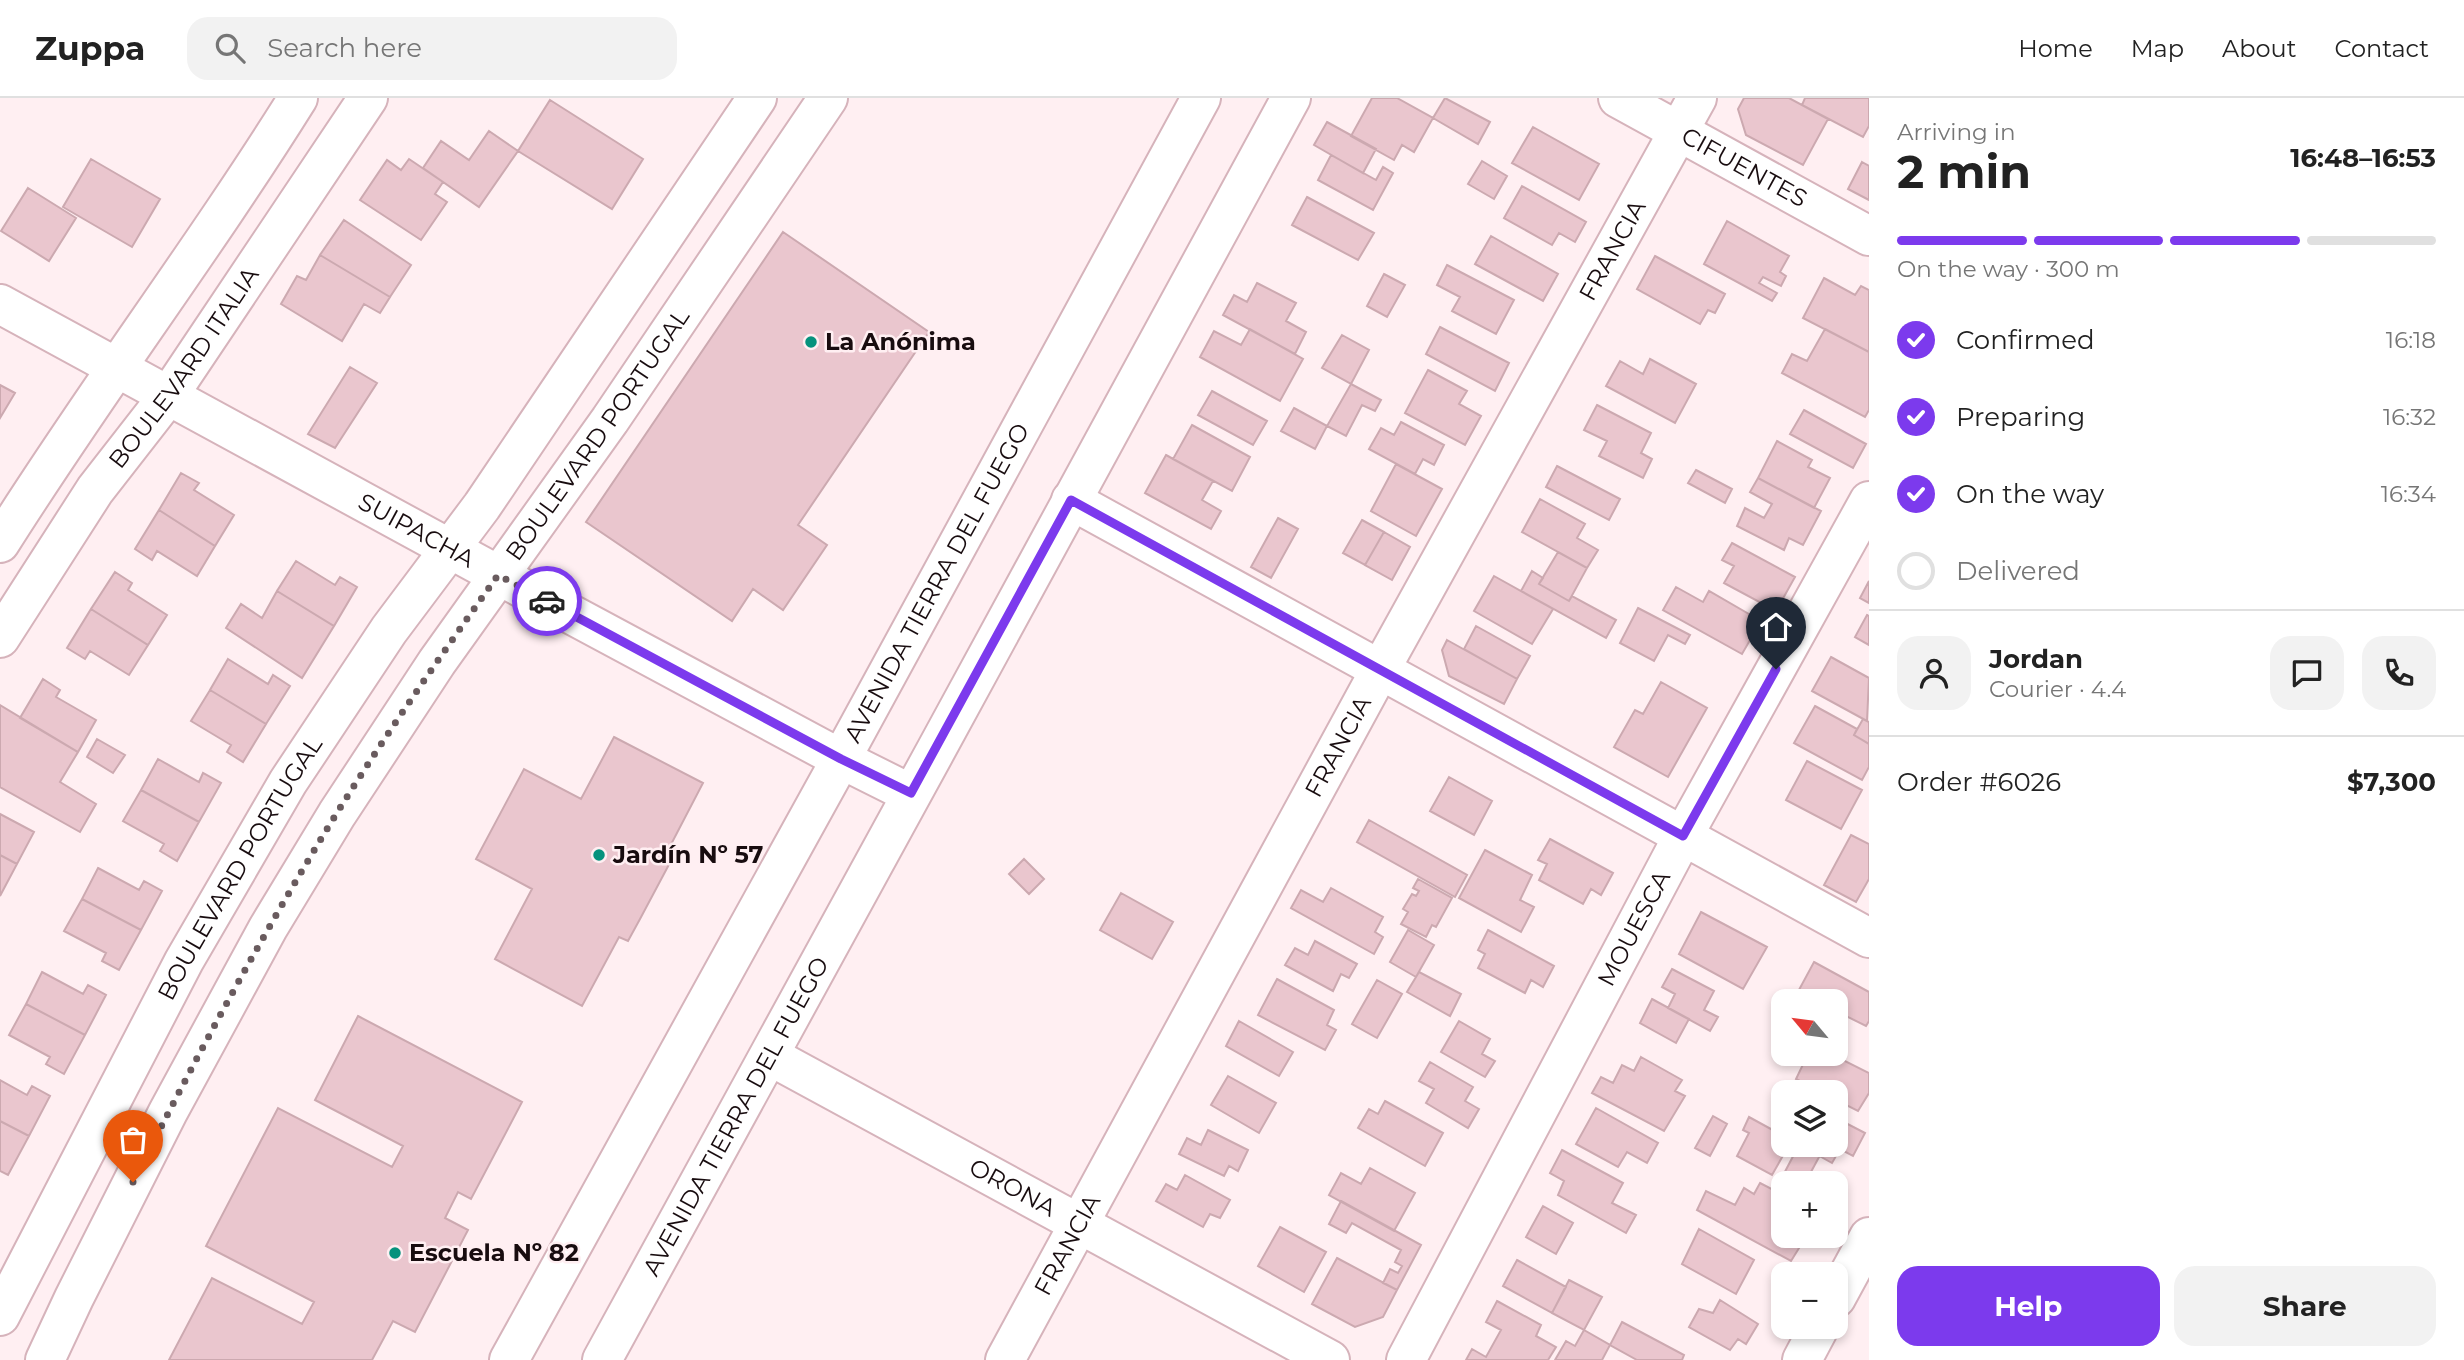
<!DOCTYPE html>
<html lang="en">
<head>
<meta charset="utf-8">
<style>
  body { margin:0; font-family:Montserrat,sans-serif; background:#f2f2f2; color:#222; height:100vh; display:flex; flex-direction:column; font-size:26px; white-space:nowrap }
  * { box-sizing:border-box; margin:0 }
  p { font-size:23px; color:#767676 }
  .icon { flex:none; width:38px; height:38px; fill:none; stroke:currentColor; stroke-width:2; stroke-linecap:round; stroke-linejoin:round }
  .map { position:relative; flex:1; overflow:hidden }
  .drawer { display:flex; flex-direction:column; background:#fff; width:595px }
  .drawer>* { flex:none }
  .needle { width:46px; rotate:299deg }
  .buttons { position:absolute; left:1771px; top:891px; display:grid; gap:14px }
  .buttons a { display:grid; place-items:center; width:77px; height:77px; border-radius:14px; background:#fff; box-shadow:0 4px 10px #0003; font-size:35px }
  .pin { position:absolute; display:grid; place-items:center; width:60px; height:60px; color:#fff; margin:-72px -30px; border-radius:50% 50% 50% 0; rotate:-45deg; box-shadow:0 0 7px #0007 }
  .pin .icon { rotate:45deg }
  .courier { position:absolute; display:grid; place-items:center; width:70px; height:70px; margin:-35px; border:5px solid #7c3aed; border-radius:50%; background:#fff; color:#222; box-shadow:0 2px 9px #0007 }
  .overview em { font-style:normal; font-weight:700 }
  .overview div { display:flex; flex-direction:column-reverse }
  .overview { display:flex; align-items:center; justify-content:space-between; height:119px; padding:0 28px }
  h1 { font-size:46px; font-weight:700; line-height:52px }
  .bar { display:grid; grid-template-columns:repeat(4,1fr); gap:10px 7px; align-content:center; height:84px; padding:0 28px }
  .bar i { height:9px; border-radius:5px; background:#e0e0e0 }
  .bar .selected { background:#7c3aed }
  .bar p { grid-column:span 4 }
  .line { display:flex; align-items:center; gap:18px; padding:0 28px; border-top:2px solid #e0e0e0 }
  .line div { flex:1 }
  .round { display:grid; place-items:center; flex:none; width:74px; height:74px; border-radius:21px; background:#f2f2f2 }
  ol { padding:0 28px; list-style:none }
  li { display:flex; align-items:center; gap:21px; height:77px }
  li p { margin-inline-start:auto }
  li .icon { padding:7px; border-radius:50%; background:#7c3aed; color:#fff; stroke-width:4 }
  li:last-child { color:#767676 }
  li i { width:38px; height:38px; border:4px solid #e0e0e0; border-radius:50% }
  .primary-button { display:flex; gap:14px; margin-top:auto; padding:14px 28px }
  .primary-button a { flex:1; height:80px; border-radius:21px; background:#7c3aed; color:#fff; font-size:28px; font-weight:700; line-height:80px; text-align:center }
  .primary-button a+a { background:#f2f2f2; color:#222 }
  header { display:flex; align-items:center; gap:42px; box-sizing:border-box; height:98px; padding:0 35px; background:#fff; border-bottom:2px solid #e0e0e0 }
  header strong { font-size:33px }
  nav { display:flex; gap:38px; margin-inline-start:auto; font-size:24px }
  .search { width:490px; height:63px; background:#f2f2f2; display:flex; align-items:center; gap:18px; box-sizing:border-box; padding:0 24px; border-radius:21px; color:#767676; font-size:26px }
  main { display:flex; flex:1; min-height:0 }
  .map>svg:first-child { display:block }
</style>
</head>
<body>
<header>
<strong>Zuppa</strong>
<div class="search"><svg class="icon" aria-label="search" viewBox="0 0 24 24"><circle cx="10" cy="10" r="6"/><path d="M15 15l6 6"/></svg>Search here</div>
<nav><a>Home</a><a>Map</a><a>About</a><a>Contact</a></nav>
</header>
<main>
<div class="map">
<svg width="1869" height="1262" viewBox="0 0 1869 1262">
  <rect width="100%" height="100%" fill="#ffeff2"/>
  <path fill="#eac6ce" stroke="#cca9b0" stroke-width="2" d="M1372,0h25l36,20 -19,34 -12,-7 -8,15 -43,-24z
    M1445,0l45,24 -12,22 -45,-26z
    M1744,0h45l39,21 -25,46 -57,-30 -8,-26z
    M1805,0h64v28l-6,11 -61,-32z
    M550,2l93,59 -31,50 -94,-58z
    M1327,24l49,27 -13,24 -49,-28z
    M1533,29l66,37 -20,36 -67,-37z
    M489,33l29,20 -39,56 -56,-39 18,-27 28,19z
    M1331,57l45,25 7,-13 10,6 -20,37 -55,-30z
    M91,61l69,40 -28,48 -69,-40z
    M409,61l34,23 -8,12 12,8 -26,38 -61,-40 27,-40 14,10z
    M1482,63l25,15 -13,23 -26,-15z
    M1862,64l7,4v34l-21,-11z
    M1522,88l64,36 -11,20 -16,-9 -7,12 -48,-27z
    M28,90l48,30 -27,43 -48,-30z
    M1307,99l67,36 -16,27 -66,-35z
    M344,122l67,45 -21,32 -70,-42z
    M1727,123l62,35 -9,16 6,4 -5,10 -18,-9 -4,6 18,10 -5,8 -68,-37z
    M783,134l146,100 -131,193 29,20 -44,65 -30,-21 -21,32 -146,-99z
    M1491,138l67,38 -15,27 -68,-37z
    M320,157l70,42 -10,16 -16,-9 -22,37 -61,-37 16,-28 9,4z
    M1655,158l70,38 -10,19 -7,-3 -8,14 -63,-35z
    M1447,167l67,35 -18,34 -44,-23 8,-14 -23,-12z
    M1384,176l21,11 -18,32 -20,-11z
    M1824,180l31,17 6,-9 8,4v62l-66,-34z
    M1257,185l39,20 -10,18 20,11 -11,22 -72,-39 11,-20 13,7z
    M1440,229l69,36 -14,28 -69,-37z
    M1250,231l53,30 -23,42 -80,-44 14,-26 27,14z
    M1825,231l44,23v58l-4,7 -83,-44 10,-19 15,7z
    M1342,237l27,15 -18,34 -29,-16z
    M1650,261l46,25 -21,39 -69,-37 14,-25 23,13z
    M350,269l27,16 -42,65 -27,-14z
    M1428,272l39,21 -8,13 22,12 -16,29 -60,-32z
    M1351,286l30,16 -6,11 -13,-6 -16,31 -19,-10z
    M0,287l15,8 -15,25z
    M1212,293l55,30 -14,24 -55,-30z
    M1597,307l54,28 -10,20 11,6 -9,19 -44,-22 8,-15 -23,-11z
    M1294,310l33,18 -12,23 -34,-18z
    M1804,312l62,34 -13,24 -63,-34z
    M1401,324l43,23 -10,20 -11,-6 -8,15 -46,-25 12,-21 13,7z
    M1192,327l58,32 -18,34 -59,-32z
    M1777,343l35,19 -4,7 22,11 -16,30 -56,-30z
    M1166,357l47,26 -11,19 19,11 -10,18 -66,-36z
    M1396,366l46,25 -26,47 -45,-25z
    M1557,368l63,33 -11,21 -63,-33z
    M1696,372l36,19 -7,14 -37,-20z
    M181,375l18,10 -5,7 40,25 -19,31 -56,-36z
    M1758,380l63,33 -18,34 -14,-7 -5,12 -47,-24 8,-18 19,10 8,-14 -22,-12z
    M1540,401l45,25 -8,14 21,12 -11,18 -65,-36z
    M159,412l56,36 -18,30 -40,-25 -5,9 -17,-11z
    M1278,420l20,11 -27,49 -20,-11z
    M1362,422l22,12 -19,33 -22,-12z
    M1384,434l26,15 -18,33 -27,-15z
    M1732,445l63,34 -19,34 -52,-28 10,-17 -12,-6z
    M1558,454l29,16 -18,33 -30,-17z
    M296,463l39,24 5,-8 17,10 -23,39 -57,-35z
    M1532,473l11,7 -4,6 30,17 3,-5 44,24 -10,18 -85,-47z
    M115,474l17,11 -4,7 39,25 -19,30 -57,-36z
    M1494,478l59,33 -21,35 -58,-33z
    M1869,483v22l-9,-5z
    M1676,489l27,15 6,-11 52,30 -19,33 -79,-44z
    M277,493l57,35 -32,52 -76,-50 15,-24 21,14z
    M1638,510l52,27 -5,9 -17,-9 -14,26 -34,-18z
    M91,511l57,36 -19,30 -39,-24 -5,8 -18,-11z
    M1867,517l2,1v29l-14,-8z
    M1476,528l54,30 -13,23 -53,-30z
    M1447,542l70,39 -13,25 -55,-28 -7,-26z
    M1831,559l38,21 -2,43 -55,-30z
    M228,561l40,25 5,-9 17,11 -24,38 -56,-34z
    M43,581l17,11 -4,7 40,23 -18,32 -58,-34z
    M1661,584l46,26 -39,69 -54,-30 21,-37 8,4z
    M210,592l56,34 -23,38 -16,-10 4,-7 -40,-24z
    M0,607l78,47 -18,30 36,22 -16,28 -80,-45z
    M1815,608l42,23 -3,6 15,9v23l-7,13 -68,-37z
    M1863,621l6,3v22l-15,-9z
    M614,639l89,46 -37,71 7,3 -33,62 -12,22 -9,-4 -37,69 -87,-47 37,-70 -56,-30 48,-90 57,30z
    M97,641l28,16 -12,18 -26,-16z
    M158,661l41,23 4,-9 18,10 -22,39 -58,-32z
    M1807,663l55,29 -21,39 -55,-29z
    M1449,679l43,24 -18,34 -44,-24z
    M141,692l58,32 -22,39 -17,-10 4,-7 -41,-23z
    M0,716l34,18 -17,32 -17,-9z
    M1369,722l98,55 -12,22 -98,-55z
    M1851,737l18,9v35l-13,23 -32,-17z
    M1550,741l63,34 -12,22 -10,-6 -8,15 -44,-24 8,-16 -9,-4z
    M1485,752l47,25 -12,25 14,7 -13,25 -62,-34z
    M0,757l17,9 -17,32z
    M1024,761l20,20 -15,15 -20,-20z
    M98,770l41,22 5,-9 18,10 -21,39 -59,-31z
    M1418,781l34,19 -16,29 -4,-2 -6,12 -25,-13 7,-12 -5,-3 9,-15 4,2 3,-5 -6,-3z
    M1331,790l52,29 -8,15 8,5 -9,17 -83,-46 10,-18 22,12z
    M1121,795l52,29 -21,37 -52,-29z
    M82,801l59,31 -22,40 -17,-9 4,-8 -42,-22z
    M1701,814l66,35 -24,42 -64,-35z
    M1408,832l26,15 -18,32 -26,-15z
    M1488,832l66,36 -11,21 -12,-7 -6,13 -47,-25 7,-14 -7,-4z
    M1315,843l42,23 -8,14 -8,-4 -8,17 -48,-26 10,-17 13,7z
    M1814,864l55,30v29l-3,5 -24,-12 -6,13v-26h-43z
    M1672,871l42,22 -10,19 14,7 -8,14 -42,-23 7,-14 -13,-7z
    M42,874l41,22 5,-9 18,10 -21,40 -59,-31z
    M1419,874l42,22 -11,22 -43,-24z
    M1277,881l57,31 -7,15 9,5 -11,20 -67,-35z
    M1377,882l25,14 -25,44 -25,-14z
    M1652,901l37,20 -13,24 -36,-20z
    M26,906l59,31 -21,39 -18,-10 4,-7 -41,-22z
    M358,918l164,86 -51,97 -13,-7 -13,26 23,12 -53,102 -22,-11 -21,39h-203l43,-82 90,46 12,-22 -108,-56 72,-138 114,59 11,-21 -88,-46z
    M1239,923l54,31 -14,24 -53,-30z
    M1459,923l31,18 -8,15 13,7 -10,16 -44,-25z
    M1808,956h23l38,19v20l-11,18 -22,-11v-8h-15l-25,-13z
    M1641,959l41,23 -7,11 10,5 -21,35 -72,-38 9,-16 12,6 9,-18 12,6z
    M1430,964l43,25 -8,14 14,8 -11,19 -42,-25 8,-14 -15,-8z
    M1228,978l48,27 -17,30 -48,-28z
    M0,982l27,15 5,-9 18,10 -21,40 -29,-15z
    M1385,1003l58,32 -18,33 -67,-38 11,-19 9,5z
    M1596,1010l62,35 -11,20 -20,-11 -9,15 -42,-23z
    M1713,1018l14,8 -17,32 -15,-8z
    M1749,1019l31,17 -7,12 12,6 -13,23 -35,-19 12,-23 -6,-3z
    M1836,1020l29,15 -12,23 -13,-7 -8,14 -34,-19h38z
    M0,1023l29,15 -21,39 -8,-4z
    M1208,1032l40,20 -10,21 -9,-5 -5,10 -45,-22 8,-16 14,7z
    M1799,1047l20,12 -14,26h-22v5l-5,-3z
    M1562,1052l61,33 -11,20 24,12 -10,18 -68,-38 6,-14 -14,-8z
    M1370,1070l45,25 -21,38 -65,-36 12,-22 20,11z
    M1185,1077l45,25 -10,18 -10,-4 -7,13 -47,-26 10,-17 11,6z
    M1760,1085l23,12v41h14l7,4 -13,21 -94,-51 9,-19 29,14 9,-17 10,6z
    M1341,1103l80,44 -24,45 -14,-7 7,-14 8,4 4,-7 -7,-4 6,-12 -49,-27 -6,10 -17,-9z
    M1543,1108l30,17 -17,31 -30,-17z
    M1280,1129l46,25 -22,40 -46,-26z
    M1699,1131l55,31 -18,34 -54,-30z
    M1337,1160l60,32 -14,27 -28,10 -43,-23z
    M1517,1162l49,27 -14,26 -49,-27z
    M1569,1182l33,17 -18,33 -32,-17z
    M1720,1202l38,24 -12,20 -8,-5 -8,11 -41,-23 10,-18 14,4z
    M1497,1203l44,24 -5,11 20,11 -8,13h-82l6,-11 14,8 15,-27 -15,-8z
    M1622,1224l62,33 -2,5h-45l-27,-15z
    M1584,1232l26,15 -8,15h-47l11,-19 9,5z"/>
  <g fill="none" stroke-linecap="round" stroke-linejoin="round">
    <g stroke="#d6b3bb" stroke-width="42">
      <g id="minor">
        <path id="s1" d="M1618,0l251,138"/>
        <path id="s2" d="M0,206l498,271 343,184 70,35"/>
        <path d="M1071,402l798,438"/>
        <path d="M0,445c95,-151 203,-293 298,-445"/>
        <path id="s3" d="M0,540l95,-148 74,-95 199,-297"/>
        <path id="s4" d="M770,958l560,304"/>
        <path d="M1836,1200l33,-61"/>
        <path id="s5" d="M0,1218l184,-355 104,-179 101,-152 93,-124 275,-408"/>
        <path id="s6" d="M45,1262l29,-62 94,-186 100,-184 69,-114 100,-152 173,-242 218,-322"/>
        <path id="s7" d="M509,1262l332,-601 360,-661"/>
        <path id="s8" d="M602,1262c232,-419 459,-842 689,-1262"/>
        <path id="s9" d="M1005,1262l375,-690 317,-572"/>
        <path id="s10" d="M1406,1262l277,-524 186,-335"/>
        <path d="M1802,1262l18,-34"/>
      </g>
    </g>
    <use href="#minor" stroke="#fff" stroke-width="38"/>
  </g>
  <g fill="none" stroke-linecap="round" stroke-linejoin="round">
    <path stroke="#695b5e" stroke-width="7" stroke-dasharray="0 12.6" d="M133,1084c63,-125 129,-247 202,-366 51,-82 107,-162 163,-241l49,26"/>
    <path stroke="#7c3aed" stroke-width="9" d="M547,503l294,158 70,34 160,-293 612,336 93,-167"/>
  </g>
  <g fill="#06927d" stroke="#ffeff2" stroke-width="2.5">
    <circle cx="811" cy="244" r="7"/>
    <circle cx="599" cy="757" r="7"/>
    <circle cx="395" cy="1155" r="7"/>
  </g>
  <g text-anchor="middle" stroke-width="5" stroke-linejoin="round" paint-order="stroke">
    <g font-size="24" fill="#180c0f" stroke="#ffeff2">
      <text dy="8" stroke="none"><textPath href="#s1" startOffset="144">CIFUENTES</textPath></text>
      <text dy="8" stroke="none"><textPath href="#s9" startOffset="1265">FRANCIA</textPath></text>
      <text dy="8" stroke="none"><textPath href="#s3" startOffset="327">BOULEVARD ITALIA</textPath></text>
      <text dy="8" stroke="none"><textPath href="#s6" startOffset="1080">BOULEVARD PORTUGAL</textPath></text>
      <text dy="8" stroke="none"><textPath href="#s2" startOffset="474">SUIPACHA</textPath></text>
      <text dy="8" stroke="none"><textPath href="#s7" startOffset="887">AVENIDA TIERRA DEL FUEGO</textPath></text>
      <text dy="8" stroke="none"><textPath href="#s9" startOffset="698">FRANCIA</textPath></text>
      <text dy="8" stroke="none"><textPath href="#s5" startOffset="508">BOULEVARD PORTUGAL</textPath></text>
      <text dy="8" stroke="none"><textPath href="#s10" startOffset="488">MOUESCA</textPath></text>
      <text dy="8" stroke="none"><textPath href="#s8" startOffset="278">AVENIDA TIERRA DEL FUEGO</textPath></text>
      <text dy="8" stroke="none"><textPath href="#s4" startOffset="276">ORONA</textPath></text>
      <text dy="8" stroke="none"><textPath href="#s9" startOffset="131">FRANCIA</textPath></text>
    </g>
    <g font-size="24" font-weight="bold" fill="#180c0f" stroke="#ffeff2" text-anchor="start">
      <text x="825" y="252">La Anónima</text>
      <text x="613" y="765">Jardín Nº 57</text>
      <text x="409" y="1163">Escuela Nº 82</text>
    </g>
  </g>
</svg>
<div class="buttons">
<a><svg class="needle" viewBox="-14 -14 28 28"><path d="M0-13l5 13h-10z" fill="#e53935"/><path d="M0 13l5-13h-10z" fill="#767676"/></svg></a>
<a><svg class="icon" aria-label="layers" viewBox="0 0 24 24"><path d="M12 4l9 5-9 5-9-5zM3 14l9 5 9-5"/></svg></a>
<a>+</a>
<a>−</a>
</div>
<div class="pin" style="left:133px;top:1084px;background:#ea580c"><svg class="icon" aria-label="bag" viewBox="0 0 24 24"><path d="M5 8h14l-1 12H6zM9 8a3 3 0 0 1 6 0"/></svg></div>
<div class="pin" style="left:1776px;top:571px;background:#1f2937"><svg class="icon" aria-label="home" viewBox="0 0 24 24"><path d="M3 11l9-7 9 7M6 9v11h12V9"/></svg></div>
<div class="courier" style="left:547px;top:503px"><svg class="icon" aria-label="car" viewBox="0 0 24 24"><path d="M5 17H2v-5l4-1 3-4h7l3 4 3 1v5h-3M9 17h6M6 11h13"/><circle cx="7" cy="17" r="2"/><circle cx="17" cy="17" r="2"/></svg></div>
</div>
<section class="drawer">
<div class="overview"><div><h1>2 min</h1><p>Arriving in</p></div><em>16:48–16:53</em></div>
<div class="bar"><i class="selected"></i><i class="selected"></i><i class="selected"></i><i></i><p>On the way · 300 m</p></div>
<ol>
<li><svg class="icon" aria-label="check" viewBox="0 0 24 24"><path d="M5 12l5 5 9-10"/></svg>Confirmed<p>16:18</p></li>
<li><svg class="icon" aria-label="check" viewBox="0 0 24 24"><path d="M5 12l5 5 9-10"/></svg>Preparing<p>16:32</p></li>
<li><svg class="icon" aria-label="check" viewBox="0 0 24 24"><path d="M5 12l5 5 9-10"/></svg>On the way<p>16:34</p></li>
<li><i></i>Delivered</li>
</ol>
<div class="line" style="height:126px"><a class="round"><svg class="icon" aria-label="person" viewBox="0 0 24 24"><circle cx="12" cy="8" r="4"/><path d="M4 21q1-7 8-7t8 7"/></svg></a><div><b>Jordan</b><p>Courier · 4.4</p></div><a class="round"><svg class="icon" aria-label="chat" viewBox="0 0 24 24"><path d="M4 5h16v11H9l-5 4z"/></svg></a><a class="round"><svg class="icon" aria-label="phone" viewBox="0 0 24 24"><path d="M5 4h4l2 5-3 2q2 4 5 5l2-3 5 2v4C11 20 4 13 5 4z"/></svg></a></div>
<div class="line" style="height:91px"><div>Order #6026</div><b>$7,300</b></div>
<div class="primary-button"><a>Help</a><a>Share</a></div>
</section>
</main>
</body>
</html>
